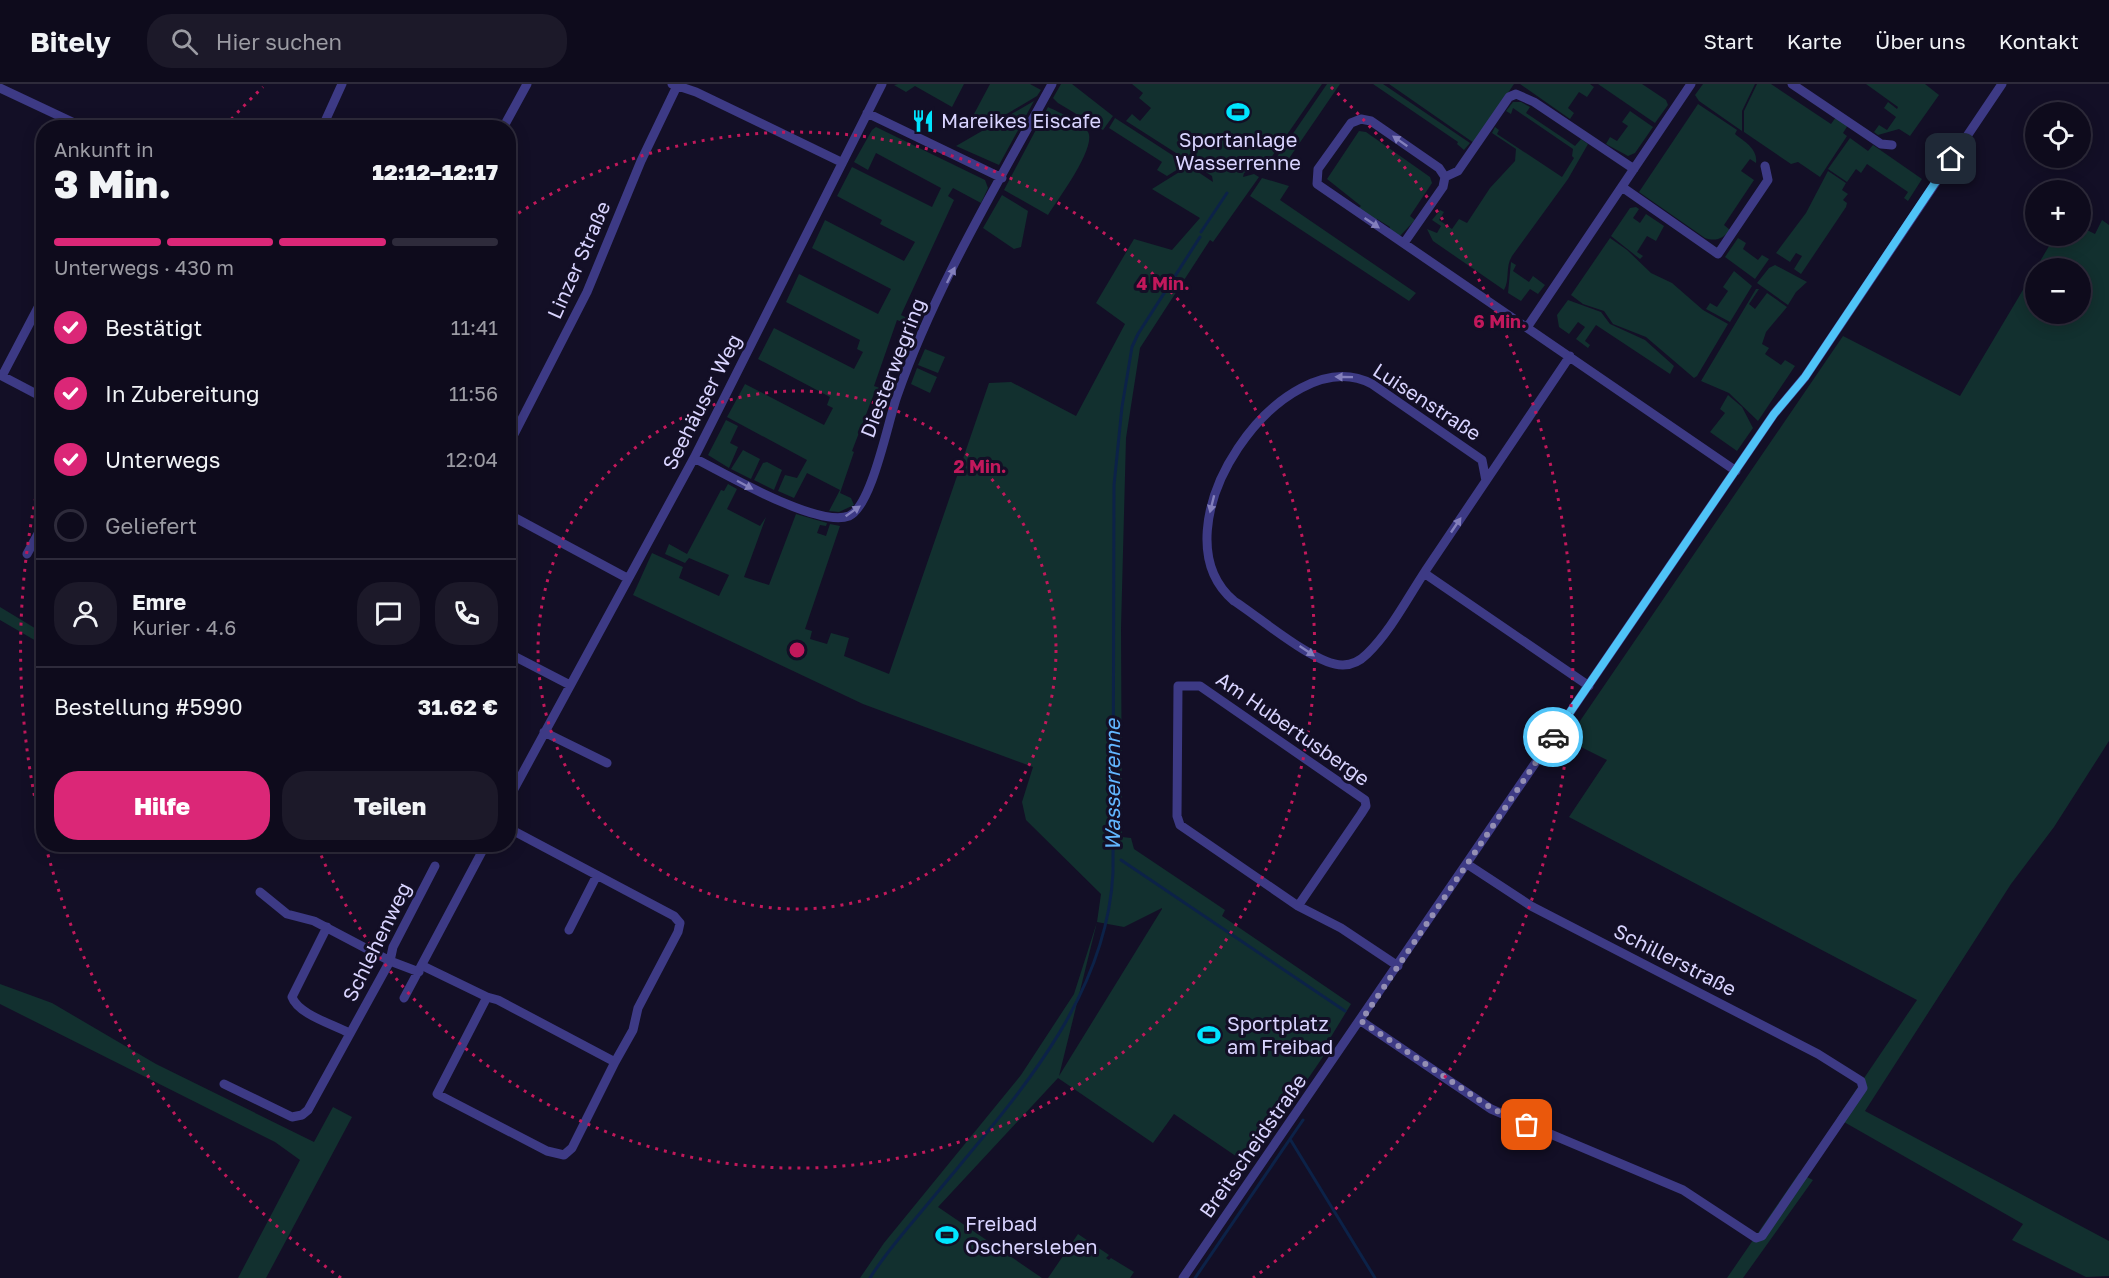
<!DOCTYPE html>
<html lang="de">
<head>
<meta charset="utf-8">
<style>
  body { margin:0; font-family:"Golos Text",sans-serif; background:#1c1929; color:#f1f3f6; height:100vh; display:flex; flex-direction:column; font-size:22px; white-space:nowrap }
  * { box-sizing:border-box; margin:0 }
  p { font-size:20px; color:#9b9ba3 }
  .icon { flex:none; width:33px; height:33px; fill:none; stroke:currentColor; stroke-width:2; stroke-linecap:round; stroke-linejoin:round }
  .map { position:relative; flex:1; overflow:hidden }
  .details { position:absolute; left:36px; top:36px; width:480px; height:732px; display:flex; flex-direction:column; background:#0e0b1c; border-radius:24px; box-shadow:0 3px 15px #0003,0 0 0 2px #2e2b3b }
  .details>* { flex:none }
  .controls { position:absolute; left:2025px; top:18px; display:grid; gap:12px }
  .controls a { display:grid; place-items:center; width:66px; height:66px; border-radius:50%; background:#0e0b1c; box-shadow:0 3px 15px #0003,0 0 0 2px #2e2b3b; font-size:30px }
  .pin { position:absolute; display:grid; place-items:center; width:51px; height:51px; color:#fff; margin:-26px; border-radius:12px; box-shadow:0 3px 9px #0006 }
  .courier { position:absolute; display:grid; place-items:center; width:60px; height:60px; margin:-30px; border:4px solid #4fc3f7; border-radius:50%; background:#fff; color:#222; box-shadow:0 2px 8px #0007 }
  .head em { font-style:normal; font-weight:800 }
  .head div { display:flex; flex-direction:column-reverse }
  .head { display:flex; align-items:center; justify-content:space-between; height:102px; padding:0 18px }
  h1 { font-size:39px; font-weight:800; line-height:45px }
  .bar { display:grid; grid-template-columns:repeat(4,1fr); gap:9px 6px; align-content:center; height:72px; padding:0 18px }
  .bar i { height:8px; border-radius:4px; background:#2e2b3b }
  .bar .on { background:#db2777 }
  .bar p { grid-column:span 4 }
  .line { display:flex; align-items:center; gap:15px; padding:0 18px; border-top:2px solid #2e2b3b }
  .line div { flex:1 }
  .round { display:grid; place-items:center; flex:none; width:63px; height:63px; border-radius:24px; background:#1c1929 }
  ol { padding:0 18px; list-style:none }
  li { display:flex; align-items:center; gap:18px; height:66px }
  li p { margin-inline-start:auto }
  li .icon { padding:6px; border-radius:50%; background:#db2777; color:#fff; stroke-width:4 }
  li:last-child { color:#9b9ba3 }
  li i { width:33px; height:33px; border:3px solid #2e2b3b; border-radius:50% }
  .action { display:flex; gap:12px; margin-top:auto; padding:12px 18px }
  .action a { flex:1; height:69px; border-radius:24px; background:#db2777; color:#fff; font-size:24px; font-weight:800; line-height:69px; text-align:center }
  .action a+a { background:#1c1929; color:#f1f3f6 }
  header { display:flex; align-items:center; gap:36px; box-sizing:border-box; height:84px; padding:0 30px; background:#0e0b1c; border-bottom:2px solid #2e2b3b }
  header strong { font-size:28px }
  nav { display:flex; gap:33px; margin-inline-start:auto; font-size:21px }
  .search { width:420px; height:54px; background:#1c1929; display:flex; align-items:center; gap:15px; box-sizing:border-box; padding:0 21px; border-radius:24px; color:#9b9ba3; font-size:22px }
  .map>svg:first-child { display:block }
</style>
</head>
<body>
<header>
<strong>Bitely</strong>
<div class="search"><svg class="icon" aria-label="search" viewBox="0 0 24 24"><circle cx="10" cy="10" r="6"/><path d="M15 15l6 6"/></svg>Hier suchen</div>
<nav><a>Start</a><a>Karte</a><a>Über uns</a><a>Kontakt</a></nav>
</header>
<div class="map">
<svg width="2109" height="1194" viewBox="0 0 2109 1194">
  <rect width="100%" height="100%" fill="#130f26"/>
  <path fill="#12302f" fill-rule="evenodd" d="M898,0h66l-12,23 -37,-21 -9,6 -12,-7z
    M990,0h40l11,6 -4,6 -54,32 -9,-14z
    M1061,0h11l41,32 -10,14 -45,-27 -5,-5z
    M1132,0h190l-56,81 -22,8 -1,4 11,-3 5,3 -46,65 -3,-2 -70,108 -14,90 -5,190 1,209 9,1 3,11 91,61 -3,6 129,88 -25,41 3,3 -80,117 -75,-51 -21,29 -95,-65 -120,129 104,71h-182l24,-35 137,-168 53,-81 23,-72 4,-28 -75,-74 -4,-18 11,-35 -170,-63 -230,-109 19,-42 31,14 -4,11 40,18 10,-21 -40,-17 -4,5 -20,-9 4,-10 18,10 34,-64 3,1 4,-7 9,5 -10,20 33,17 6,-9 -22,60 25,8 27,-71 31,9 -1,3 -6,-1 -3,8 9,3 4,-12 10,2 -35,103 7,2 -2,8 17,5 4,-11 18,5 -5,18 45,18 100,-291 22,-1 65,34 49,-92 -29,-21 38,-64 38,11 28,-32 -48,-29 37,-23 24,16 -1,-6 -86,-55 6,-7 8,7 11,-13 -12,-10 4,-5zM1162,824v1l-103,167 38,-154 27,5z
    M1327,0h13l-61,89 -9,-6z
    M1373,0h10l87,59 -6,7 -7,-6 1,-2z
    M1389,0h125l-40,59z
    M1520,0h70l4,3 -7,10 -8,-5 -11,16 6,5 -4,6z
    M1598,0h44l24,16 2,5 -13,18z
    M1703,0h52l-13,27v20l-43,-30 -4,-6z
    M1757,0h14l60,40 5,-7 12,8 -5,8 4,3 -27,41 -22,-15 -7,2 -47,-32v-21z
    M1866,0h59l14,11 -29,41 -11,-7 -21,6 -4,-3 5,-7 8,5 9,-13 -12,-9 4,-6 9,7 1,-2z
    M1034,17l-35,64 -43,-19z
    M1513,18h8l9,5 -4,6 49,33 6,-7 7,5 -20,35 -56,77c-7,11 -2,24 -8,34l-71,-49 -6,-12 10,4 4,-7 -9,-6 8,-10 4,2 -5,8 13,9 7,-10 8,4 23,-35 25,-27 1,-12 -24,-16 3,-6 4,3 -2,4 65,43 12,-19 -2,-2 1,-7 -60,-41 -2,6 -5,-3z
    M1698,20l39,26 -2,4c10,8 23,15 21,29l-6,-4 -9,12 13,9 -30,45 6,5c-6,8 -14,12 -25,8l-66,-46z
    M1048,23c12,6 33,14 40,25 9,15 -31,69 -40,83l-44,-25z
    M1630,27l23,16 -18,26 -7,3 -22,-12 4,-7 7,4 11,-15 -6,-4z
    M1115,34l71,46 -19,12 -10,-6 5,-8 -53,-34z
    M876,43l109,53 3,8 -7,15 -28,-15 -5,8 6,4 -53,115 20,10 -1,4 -23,-9 -23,66 20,7 -2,3 -17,-5 -23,60 2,1 -14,41 11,5 3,7 -15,7 -10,-1 11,-21 -33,-17 -13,25 -16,-7 7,-16 12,3 10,-18 -80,-43 18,-33 79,41 9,-17 -6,-3 3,-8 -72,-38 16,-31 80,41 9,-17 -6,-3 3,-9 -74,-38 13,-28 79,40 13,-25 -79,-41 13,-28 79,41 11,-19 -35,-18 2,-4 -45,-24 15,-29 80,40 9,-19 -65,-35 -8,17 -14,-8 18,-32z
    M1359,47l7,1 64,45 2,6 -22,33 5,4 -15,16 -12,-5 2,-4 -13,-8 -2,3 -18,-13 4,-3 -34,-27z
    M1850,54l18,13 5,-6 49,34 -14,22 -4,-3 4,-6 -41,-28 -6,9 -5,-4 -9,13 -19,-13z
    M1828,87l18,12 -4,7 6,4 -5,6 4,3 -1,4 -45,67 -7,-5 8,-13 -6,-3 -6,9 -14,-9 30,-40z
    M1262,94l27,8 -9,14 136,93 -7,8 -159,-105z
    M1002,111l26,16 -7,36 -7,2 -31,-21z
    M1636,123l3,2 -6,9 7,5 6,-9 18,12 -8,15 -9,-5 -10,16 6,4 -3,3 -29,-23 19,-28z
    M2102,136l7,5v516l-55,86 -43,57 -146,227 244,130v35l-23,1 -74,-37 11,-16 -186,-106 80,-118 -348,-183 38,-57 -40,-20 276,-404 117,60 95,-160h25l1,-9 14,7zM2036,184h44v46h-44z
    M1610,154l17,12 24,23 21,10 31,27 25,14 -31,52 -3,2 -48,-41 -33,-13 -9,-13 -21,-7 -12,-9z
    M1738,154l8,5 -3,6 15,11 4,-5 7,4 -14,20 -30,-22z
    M1511,178l5,3 -3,6 16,11 4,-6 12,9 -7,9 -8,-5 -9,12 -13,-8z
    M1775,181l32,17 -11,10 -8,13 -31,-22 12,-15z
    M1734,187l18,15 -22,36 -24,-13 4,-6 7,4 11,-16 -5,-4z
    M1756,205h3l-10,15 6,5 12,-16 20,14 -21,25 -4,12 7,4 -4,6 16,11 4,-5 10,6 -37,55 -29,-28 -28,-12z
    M1568,216l33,12 9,12 35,16 29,26 -4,8 -74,-49 -11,16 5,4 -2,3 -12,-9 9,-12 -7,-5 -9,12 -10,-7 -2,-12z
    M925,265l20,8 -7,16 -20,-8z
    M917,284l20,9 -7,16 -19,-9z
    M1728,311l14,12 11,21 -16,23 -27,-19 15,-19 -5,-4z
    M726,336l12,6 -8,17 8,4 -9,21 -21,-13z
    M743,366l17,9 -9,20 -20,-10z
    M767,378l15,8 -8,20 -20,-10 9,-17z
    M0,523l43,26v12l-43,-25z
    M0,900l52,19 104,61 158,78 19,-35 19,10 -86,161h-28l62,-118 -25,-18 -275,-138z
    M1799,1089l14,7 -70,98h-16z
    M1078,1150l31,21 -3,3 3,2 2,-2 23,14 -4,6h-82z"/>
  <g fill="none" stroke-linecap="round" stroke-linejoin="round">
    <path stroke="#0c2248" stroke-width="3" d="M1201,148l26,-39
      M1121,776l224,151
      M1303,1036l-13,19 85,139
      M870,1194c16,-26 37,-49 56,-72 80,-98 180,-200 187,-333l1,-388 8,-78 10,-60 6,-13 62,-97
      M1195,1194l95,-139"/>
    <path stroke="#3d3a85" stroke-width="9" d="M672,0l24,8 145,70
      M1792,0l89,60 11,1
      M0,4l85,40
      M867,29l135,65
      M322,44l20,-44
      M503,44l24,-44
      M1445,93l13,-6 51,-74 7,-3 18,8 100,67
      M1622,103l96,67 50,-74 -3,-14
      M1404,159l39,-56 2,-10 -6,-9 -68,-47 -10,-2 -10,4 -33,46 -1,15 419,287
      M44,212l-42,80 42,22
      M1528,242l163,-242
      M508,362l79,-154 54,-131 36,-75
      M694,374c30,15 123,70 155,58 23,-10 39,-95 48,-120 38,-109 100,-211 155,-312
      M1486,397l-4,-21 -110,-76c-88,-47 -223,145 -138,217 24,15 82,65 109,64 9,0 17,-4 24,-11 25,-24 43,-61 63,-90 47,-69 93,-139 140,-208
      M508,430l119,64
      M27,470l17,-31
      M1424,489l165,113
      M508,569l62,32
      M544,648l63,31
      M508,716l186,-342 188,-374
      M508,744l166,88 6,7 -2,9 -40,76 -5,22 -18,32
      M260,808l27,22 27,7 76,40 29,11
      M1298,822l63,-92 5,-8 -1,-6 -165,-114h-22l-1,130 3,9 118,81 43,22 57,38
      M327,843l-35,70c6,17 40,27 57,36
      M569,846l28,-55
      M423,882l64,31 11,3 117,62 -43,86 -8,7 -17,-4 -110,-57 50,-97
      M404,914l82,-154
      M1361,937l130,88 192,81 73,48 6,-2 101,-148 -2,-7 -43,-27 -287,-148 -64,-42
      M224,1000l68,33 10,-2 6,-5 82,-149 3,-14 42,-81
      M1183,1194l591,-864 31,-37 197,-293"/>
  </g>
  <defs><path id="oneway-solid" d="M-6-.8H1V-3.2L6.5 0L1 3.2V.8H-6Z" transform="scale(1.5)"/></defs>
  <g fill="#837fbc">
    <use href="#oneway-solid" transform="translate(1400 57) rotate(-145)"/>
    <use href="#oneway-solid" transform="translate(1372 139) rotate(34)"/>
    <use href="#oneway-solid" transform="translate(951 191) rotate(-63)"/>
    <use href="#oneway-solid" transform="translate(1344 293) rotate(-179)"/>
    <use href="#oneway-solid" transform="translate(745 401) rotate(28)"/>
    <use href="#oneway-solid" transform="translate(1212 420) rotate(104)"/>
    <use href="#oneway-solid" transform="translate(853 427) rotate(-35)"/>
    <use href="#oneway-solid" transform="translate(1456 441) rotate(-56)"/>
    <use href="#oneway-solid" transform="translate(1307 567) rotate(34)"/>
  </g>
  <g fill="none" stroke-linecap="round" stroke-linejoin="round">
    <path stroke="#948fb3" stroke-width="6" stroke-dasharray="0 10.8" d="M1527,1041l-36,-17 -130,-87 192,-284"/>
    <path stroke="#4fc3f7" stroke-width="8" d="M1553,653l221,-323 31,-37 146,-218"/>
  </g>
  <g fill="none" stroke="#c2185b" stroke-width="3" stroke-dasharray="3 6">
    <circle cx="797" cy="566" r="259"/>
    <path d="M511 134A518 518 0 1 1 318 764"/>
    <path d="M341 1194A776 776 0 0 1 47 767M42 747A776 776 0 0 1 42 385M225 42A776 776 0 0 1 263 3M1331 3A776 776 0 0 1 1253 1194"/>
  </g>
  <defs>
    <g id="stadium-bare" transform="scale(1.8)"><path d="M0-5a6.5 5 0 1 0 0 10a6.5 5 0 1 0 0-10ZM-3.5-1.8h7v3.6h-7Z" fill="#00e5ff" stroke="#130f26" stroke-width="2.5" paint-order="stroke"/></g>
    <g id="restaurant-bare" transform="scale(1.8)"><path d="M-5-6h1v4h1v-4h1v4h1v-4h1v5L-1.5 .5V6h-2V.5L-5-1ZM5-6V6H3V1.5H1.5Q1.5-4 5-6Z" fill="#00e5ff" stroke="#130f26" stroke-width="2.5" paint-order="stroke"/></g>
  </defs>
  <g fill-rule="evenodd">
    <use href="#stadium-bare" x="1238" y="28"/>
    <use href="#restaurant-bare" x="923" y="37"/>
    <use href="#stadium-bare" x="1209" y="951"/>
    <use href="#stadium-bare" x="947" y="1151"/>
  </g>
  <g text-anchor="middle" stroke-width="6" stroke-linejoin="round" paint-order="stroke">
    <g font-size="20" fill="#d9d4ff" stroke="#130f26" text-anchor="start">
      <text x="941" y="44">Mareikes Eiscafe</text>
      <text x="1238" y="63" text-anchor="middle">Sportanlage<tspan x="1238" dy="23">Wasserrenne</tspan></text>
      <text x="1227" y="947">Sportplatz<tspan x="1227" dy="23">am Freibad</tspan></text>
      <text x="965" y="1147">Freibad<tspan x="965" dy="23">Oschersleben</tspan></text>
    </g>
    <g font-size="20" fill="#d9d4ff" stroke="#130f26">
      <text transform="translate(579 176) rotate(-66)" y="7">Linzer Straße</text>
      <text transform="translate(893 284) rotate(-69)" y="7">Diesterwegring</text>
      <text transform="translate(702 318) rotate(-63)" y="7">Seehäuser Weg</text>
      <text transform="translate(1427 318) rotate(33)" y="7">Luisenstraße</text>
      <text transform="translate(1293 645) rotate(35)" y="7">Am Hubertusberge</text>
      <text transform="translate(377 858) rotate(-64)" y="7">Schlehenweg</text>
      <text transform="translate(1675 876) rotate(27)" y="7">Schillerstraße</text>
      <text transform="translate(1253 1062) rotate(-55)" y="7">Breitscheidstraße</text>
    </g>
    <g font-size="21" font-style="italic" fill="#62b6ff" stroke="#130f26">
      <text transform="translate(1113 701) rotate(-90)" y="7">Wasserrenne</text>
    </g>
  </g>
  <circle cx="797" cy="566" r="9" fill="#c2185b" stroke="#130f26" stroke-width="3"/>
  <g font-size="18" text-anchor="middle" font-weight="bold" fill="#c2185b" stroke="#130f26" stroke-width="6" stroke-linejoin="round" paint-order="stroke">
    <text x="1163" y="206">4 Min.</text>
    <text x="1500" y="244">6 Min.</text>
    <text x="980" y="389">2 Min.</text>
  </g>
</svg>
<div class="controls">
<a><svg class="icon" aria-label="locate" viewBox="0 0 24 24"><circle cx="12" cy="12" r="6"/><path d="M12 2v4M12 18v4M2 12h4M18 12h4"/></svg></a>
<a>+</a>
<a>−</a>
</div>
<div class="pin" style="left:1527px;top:1041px;background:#ea580c"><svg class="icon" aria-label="bag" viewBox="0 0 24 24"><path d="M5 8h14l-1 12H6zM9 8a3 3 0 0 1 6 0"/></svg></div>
<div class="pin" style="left:1951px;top:75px;background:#1f2937"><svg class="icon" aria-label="home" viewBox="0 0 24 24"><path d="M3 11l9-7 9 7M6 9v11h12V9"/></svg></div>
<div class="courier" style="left:1553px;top:653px"><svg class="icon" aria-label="car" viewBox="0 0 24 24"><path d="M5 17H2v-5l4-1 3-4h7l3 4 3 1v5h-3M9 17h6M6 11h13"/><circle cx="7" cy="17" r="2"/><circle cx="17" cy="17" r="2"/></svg></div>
<section class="details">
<div class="head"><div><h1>3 Min.</h1><p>Ankunft in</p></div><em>12:12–12:17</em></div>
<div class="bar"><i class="on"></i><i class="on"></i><i class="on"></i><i></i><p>Unterwegs · 430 m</p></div>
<ol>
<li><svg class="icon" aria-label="check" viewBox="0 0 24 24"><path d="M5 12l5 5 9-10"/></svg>Bestätigt<p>11:41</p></li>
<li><svg class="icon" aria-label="check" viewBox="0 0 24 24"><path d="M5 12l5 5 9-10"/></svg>In Zubereitung<p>11:56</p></li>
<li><svg class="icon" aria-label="check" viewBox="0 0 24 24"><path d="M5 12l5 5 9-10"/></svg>Unterwegs<p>12:04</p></li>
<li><i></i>Geliefert</li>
</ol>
<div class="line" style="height:108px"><a class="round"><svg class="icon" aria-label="person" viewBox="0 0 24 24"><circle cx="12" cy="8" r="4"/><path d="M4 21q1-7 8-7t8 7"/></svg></a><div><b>Emre</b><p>Kurier · 4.6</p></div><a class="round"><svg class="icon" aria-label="chat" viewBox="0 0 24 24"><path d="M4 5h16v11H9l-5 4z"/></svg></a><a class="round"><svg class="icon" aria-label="phone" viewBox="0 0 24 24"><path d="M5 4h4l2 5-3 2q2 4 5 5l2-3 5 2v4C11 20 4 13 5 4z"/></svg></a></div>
<div class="line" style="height:78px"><div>Bestellung #5990</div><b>31.62 €</b></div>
<div class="action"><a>Hilfe</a><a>Teilen</a></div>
</section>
</div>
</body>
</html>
